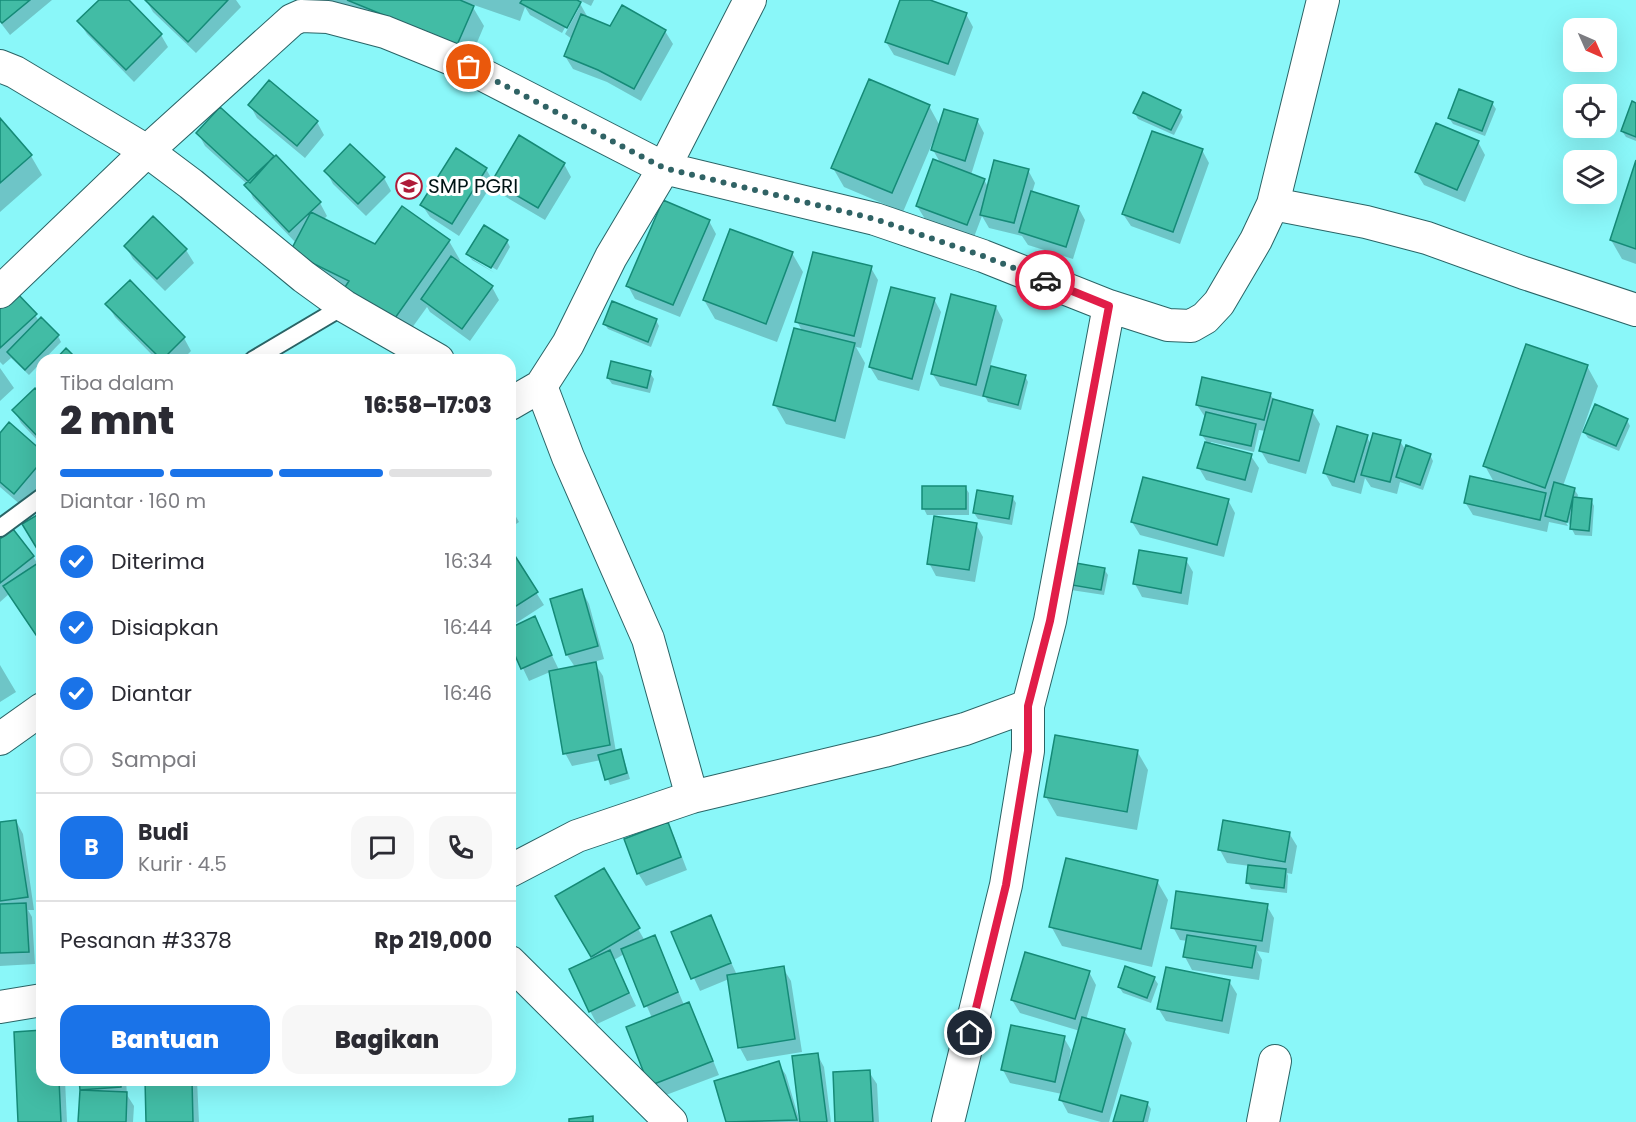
<!DOCTYPE html>
<html lang="id">
<head>
<meta charset="utf-8">
<style>
  body { margin:0; font-family:Poppins,sans-serif; background:#f7f7f7; color:#2b2b33; height:100vh; display:flex; flex-direction:column; font-size:22px; white-space:nowrap }
  * { box-sizing:border-box; margin:0 }
  p { font-size:20px; color:#7c7c81 }
  .icon { flex:none; width:33px; height:33px; fill:none; stroke:currentColor; stroke-width:2; stroke-linecap:round; stroke-linejoin:round }
  .map { position:relative; flex:1; overflow:hidden }
  .side { position:absolute; left:36px; top:354px; width:480px; height:732px; display:flex; flex-direction:column; background:#fff; border-radius:18px; box-shadow:0 6px 24px #0002 }
  .side>* { flex:none }
  .needle { width:39px; rotate:135deg }
  .tools { position:absolute; left:1563px; top:18px; display:grid; gap:12px }
  .tools a { display:grid; place-items:center; width:54px; height:54px; border-radius:12px; background:#fff; box-shadow:0 6px 24px #0002; font-size:30px }
  .pin { position:absolute; display:grid; place-items:center; width:51px; height:51px; color:#fff; margin:-26px; border:3px solid #fff; border-radius:50%; box-shadow:0 2px 6px #0007 }
  .courier { position:absolute; display:grid; place-items:center; width:60px; height:60px; margin:-30px; border:4px solid #e11d48; border-radius:50%; background:#fff; color:#222; box-shadow:0 2px 8px #0007 }
  .head em { font-style:normal; font-weight:800 }
  .head div { display:flex; flex-direction:column-reverse }
  .head { display:flex; align-items:center; justify-content:space-between; height:102px; padding:0 24px }
  h1 { font-size:39px; font-weight:800; line-height:45px }
  .bar { display:grid; grid-template-columns:repeat(4,1fr); gap:9px 6px; align-content:center; height:72px; padding:0 24px }
  .bar i { height:8px; border-radius:4px; background:#e1e1e2 }
  .bar .on { background:#1a73e8 }
  .bar p { grid-column:span 4 }
  .line { display:flex; align-items:center; gap:15px; padding:0 24px; border-top:2px solid #e1e1e2 }
  .line div { flex:1 }
  .round { display:grid; place-items:center; flex:none; width:63px; height:63px; border-radius:18px; background:#f7f7f7 }
  ol { padding:0 24px; list-style:none }
  li { display:flex; align-items:center; gap:18px; height:66px }
  li p { margin-inline-start:auto }
  li .icon { padding:6px; border-radius:50%; background:#1a73e8; color:#fff; stroke-width:4 }
  li:last-child { color:#7c7c81 }
  li i { width:33px; height:33px; border:3px solid #e1e1e2; border-radius:50% }
  .cta { display:flex; gap:12px; margin-top:auto; padding:12px 24px }
  .cta a { flex:1; height:69px; border-radius:18px; background:#1a73e8; color:#fff; font-size:24px; font-weight:800; line-height:69px; text-align:center }
  .cta a+a { background:#f7f7f7; color:#2b2b33 }
  .map>svg:first-child { display:block }
</style>
</head>
<body>
<div class="map">
<svg width="1636" height="1122" viewBox="0 0 1636 1122">
  <rect width="100%" height="100%" fill="#8af7f9"/>
  <path fill="#0003" d="M0,0h52l-42,35 -10,-13z
    M101,0h26l34,35 7,12 -34,35 -47,-48 -8,-12z
    M146,0h90l5,7 -45,46 -43,-41z
    M330,0h248l9,16 -1,2 25,10 54,3 8,13 -32,57 -34,-19 -34,-13 -8,-13 7,-17 -7,-5 14,-26h-3l-14,25 -32,-18 -5,-8 -5,14 -49,-17 13,22 -16,38 -133,-55z
    M579,0h15l-3,6z
    M902,0h24l40,14 7,13 -18,49 -61,-21 -8,-13z
    M1492,103l4,6 -11,27 -32,-12 -4,-6z
    M1636,104v37l-10,-4 -4,-6z
    M250,105l67,17 7,13 -19,23 -48,-40z
    M929,106l11,20 37,-6 7,13 -13,42 13,5 5,8 39,-18 7,13 -3,10 46,14 7,13 -12,39 -45,-14 -6,-9 -33,-8 -7,-12 -8,21 -49,-18 -8,-13 24,-42 -8,-14 3,-10 -2,-1 -31,73 -59,-25 -11,-19z
    M220,109l54,49 46,45 7,13 -4,4 53,26 73,-5 11,19 -2,3 34,24 7,13 -29,41 -40,-29 -3,-5 -23,32 -101,-68 -7,-28 -43,-45 -6,-14 -42,-38 -7,-13z
    M1180,111l3,6 -9,18 -36,-16 -3,-6z
    M0,120l31,36 11,19 -42,37z
    M519,137l45,27 7,13 -26,43 -44,-26 -7,-13 -35,55 -29,-19 -8,-12 35,-55 29,19 7,12z
    M1478,142l7,13 -20,47 -41,-17 -8,-13z
    M1202,150l7,13 -29,81 -49,-18 -8,-12z
    M1636,165v99l-14,-5 -11,-19z
    M326,171l58,7 7,13 -25,25 -33,-32z
    M153,218l33,32 8,13 -29,28 -32,-32 -7,-12z
    M709,221l7,13 -36,83 -45,-18 -7,-13z
    M507,241l3,6 -13,23 -26,-15v3l24,15 -23,-13 -4,-6z
    M792,253l11,19 -26,70 -62,-23 -11,-19z
    M871,268l7,12 -17,68 -5,-1 9,16 -20,76 -59,-15 -11,-19 27,-74 -5,-10z
    M934,299l7,13 -22,79 -41,-11 -8,-13z
    M107,304l77,34 7,13 -9,9h-25l-42,-43z
    M0,305l35,10 4,6 19,15 3,6 -32,33 -18,-17 -8,7 -3,-3z
    M996,307l7,13 -13,47 35,9 3,6 -7,28 -33,-8 -4,-8 -1,3 -43,-11 -8,-13z
    M656,320l3,6 -8,21 -43,-18 -4,-6z
    M1587,366l11,20 -35,100 11,3 4,6 -1,4 14,1 3,6 -2,30 -17,-1 -11,-21 -2,2 6,10 -19,-4 -2,10 -74,-17 -8,-13 30,-18 -10,-18z
    M0,368l14,20 -14,13z
    M650,373l4,6 -4,14 -38,-9 -4,-6z
    M42,376v17l-6,-11z
    M1270,394l4,6 38,11 8,13 -14,50 -38,-11 -7,-12 5,-20 -7,-1 -5,22 -43,-10 -1,3 41,11 8,12 -7,25 -46,-13 -7,-12 7,-27 -4,-6 3,-18 -8,-12z
    M42,398v47l-21,-22 -7,-13z
    M1627,420l3,6 -11,25 -31,-13 -4,-6z
    M0,435l42,18v29l-20,24 -22,-19z
    M1367,437l4,8 29,-4 6,10 24,4 3,6 -10,29 -23,-8 -3,12 -26,-7 -6,-9 -4,16 -29,-8 -7,-13z
    M965,487l4,6v22h-42l-3,-6z
    M1012,497l4,6 -4,22 -34,-6 -4,-6z
    M1228,500l7,13 -11,44 -84,-22 -8,-13z
    M510,506l9,16 -9,6z
    M976,524l7,13 -8,45 -39,-6 -7,-13z
    M0,541l33,15 9,16v68l-33,-46 -9,8z
    M510,551l34,54 -34,22z
    M1186,560l7,12 -5,33 -46,-8 -7,-13z
    M1071,564l33,5 4,6 -4,20 -33,-5z
    M582,591l7,13 15,55 -10,3 9,14 13,76 4,-1 3,5 7,23 -20,6 -9,-25 -29,6 -7,-13 -15,-81 -21,9 -19,-40v-11l24,-12 25,52 16,-3 -8,-12z
    M0,665l16,27 -16,10z
    M1137,751l11,19 -11,60 -80,-14 -11,-19z
    M16,821l7,13 11,76h-6l4,7 3,47 -35,2v-143z
    M667,823l7,13 13,34 -41,16 -8,-13z
    M1289,833l8,13 -5,28 -5,-1 1,3 -1,17 -36,-4 -3,-6 2,-17 -23,-3 -7,-13z
    M604,870l41,71 9,-4 7,13 23,55 4,-2 7,13 24,59 -61,23 -7,-12 1,-68 -28,-64 -10,6 22,46 -39,18 -7,-13 4,-52 -37,-62z
    M1157,881l11,19 -16,67 -90,-21 -11,-20z
    M1267,906l7,12 -5,35 -12,-2 5,9 -3,20 -67,-10 -7,-13 3,-16 -8,-1 -7,-13z
    M710,917l27,58 46,-7 8,13 11,71 -55,9 -7,-13 -11,-69 -29,12 -27,-58z
    M1089,972l7,13 -10,35 38,10 8,13 -23,79h-8l-33,-9 -7,-13 1,-6 -52,-11 -7,-13 61,-32 7,12 -2,11 2,1 9,-31 -60,-18 -8,-13z
    M1154,978l4,6 -7,19 -28,-10 -4,-6z
    M1229,981l8,13 -8,40 -63,-13 -8,-13z
    M42,1032v48h23l2,42h-47z
    M817,1054l7,13 7,55h-29z
    M778,1063l8,12 14,47h-72l-12,-40z
    M869,1072l8,12 2,38h-43z
    M80,1080h46l1,15 7,11 -1,16h-53z
    M147,1080h50l2,42h-51z
    M1147,1103l4,6 -3,13h-33z"/>
  <path fill="#42bca5" stroke="#158a77" stroke-width="1.5" d="M0,0h30l-28,23 -2,-2z
    M99,0h30l33,34 -36,36 -49,-49z
    M145,0h83l-40,42z
    M347,0h113l14,6 -17,39z
    M522,0h55l4,2 -14,26 -47,-25z
    M900,0h30l37,13 -19,51 -63,-22z
    M622,5l44,25 -32,59 -36,-19 -34,-14 17,-42 29,12z
    M869,79l61,26 -38,88 -61,-25z
    M269,80l49,41 -21,25 -49,-41z
    M1459,89l34,13 -11,29 -34,-13z
    M1143,92l38,18 -10,20 -38,-17z
    M1632,101l4,2v34l-15,-6z
    M220,107l54,49 -24,27 -54,-50z
    M944,109l34,10 -13,42 -34,-11z
    M0,118l32,37 -32,28z
    M1436,123l43,18 -22,49 -42,-18z
    M1152,131l51,18 -30,83 -51,-18z
    M519,135l46,28 -27,45 -46,-27z
    M350,144l35,33 -27,27 -34,-33z
    M456,148l31,20 -35,56 -32,-19z
    M276,155l45,47 -32,30 -45,-47z
    M933,159l52,20 -18,46 -51,-19z
    M994,160l35,9 -15,54 -34,-8z
    M1636,160v89l-26,-9z
    M1031,191l48,15 -13,41 -47,-15z
    M663,200l47,20 -37,85 -47,-19z
    M402,206l48,34 -57,81 -48,-34 4,-6 -59,-29 21,-40 64,32z
    M153,216l34,33 -30,30 -33,-33z
    M484,225l24,15 -17,28 -25,-14z
    M730,229l63,23 -27,72 -63,-24z
    M813,252l59,14 -18,70 -59,-14z
    M451,256l42,30 -31,43 -41,-30z
    M130,280l55,57 -23,23 -57,-56z
    M891,287l44,11 -23,81 -43,-12z
    M14,290l23,24 -37,34v-45z
    M951,294l45,12 -20,79 -45,-11z
    M612,301l45,18 -9,23 -45,-18z
    M41,317l18,18 -34,35 -18,-18z
    M794,328l61,15 -20,78 -62,-16z
    M1526,344l62,21 -43,123 -62,-22z
    M66,348l12,12h-23z
    M611,361l40,10 -4,17 -40,-10z
    M991,366l35,9 -8,30 -35,-9z
    M1202,377l69,16 -7,27 -68,-15z
    M35,388l7,8v45l-30,-31z
    M1273,399l40,11 -14,51 -40,-10z
    M1595,404l33,15 -12,27 -33,-14z
    M1206,412l50,12 -5,22 -51,-11z
    M9,422l33,29v10l-28,33 -14,-12v-49z
    M1337,426l31,9 -14,47 -31,-9z
    M1373,433l28,7 -11,42 -29,-7z
    M1205,442l47,12 -7,26 -48,-12z
    M1406,445l25,9 -11,31 -24,-8z
    M1470,476l76,17 -6,27 -76,-17z
    M1143,477l86,22 -12,46 -86,-23z
    M1554,482l21,6 -8,34 -22,-6z
    M922,486h44v23h-44z
    M977,490l36,6 -4,23 -36,-6z
    M1573,497l19,2 -3,32 -19,-2z
    M42,512v45l-20,-33z
    M934,516l43,7 -8,47 -42,-6z
    M13,529l21,27 -34,27v-44z
    M510,548l28,44 -28,18z
    M1139,550l48,8 -6,35 -48,-9z
    M1070,562l35,6 -4,22 -35,-6z
    M38,563l4,6v66l-4,3 -35,-52z
    M582,589l16,57 -32,9 -16,-56z
    M535,616l17,39 -31,14 -11,-25v-16z
    M596,662l14,83 -47,9 -14,-83z
    M1055,735l83,15 -11,62 -83,-15z
    M621,749l6,24 -22,7 -7,-25z
    M16,820l12,77 -28,4v-79z
    M1223,820l67,12 -5,30 -67,-12z
    M668,822l13,35 -44,17 -13,-35z
    M40,856h2v87l-5,-1z
    M1066,858l92,22 -17,69 -92,-22z
    M1248,865l38,4 -2,19 -38,-5z
    M604,868l36,60 -49,29 -36,-61z
    M1176,891l92,13 -6,37 -91,-13z
    M26,903l3,49 -29,1v-49z
    M711,915l20,48 -40,16 -20,-47z
    M655,935l23,57 -34,15 -23,-58z
    M1187,935l69,11 -4,22 -69,-11z
    M610,950l19,43 -40,19 -20,-43z
    M1025,952l65,19 -15,48 -64,-19z
    M784,966l11,73 -57,9 -11,-73z
    M1125,966l30,11 -8,21 -29,-11z
    M1166,967l64,13 -8,41 -65,-12z
    M689,1002l24,59 -64,25 -23,-59z
    M1082,1017l43,12 -23,83 -43,-12z
    M1011,1025l54,11 -10,46 -54,-12z
    M42,1030v50h17l2,42h-43l-4,-90z
    M818,1053l9,69h-27l-8,-66z
    M779,1061l18,59 -71,2 -12,-41z
    M870,1070l3,52h-38l-2,-50z
    M79,1080h42v7l-41,3z
    M145,1080h47l1,42h-47z
    M80,1090l47,2 -1,30h-48z
    M1121,1095l27,7 -5,20h-30z
    M593,1116v6h-24v-3z"/>
  <g fill="none" stroke-linecap="round" stroke-linejoin="round">
    <g stroke="#2a6466" stroke-width="20">
      <path id="service" d="M253,360l91,-54
        M0,528l42,-31"/>
    </g>
    <g stroke="#2a6466" stroke-width="34">
      <path id="minor" d="M0,66l15,6 132,79 44,33 113,93 40,29 94,54
        M1273,204l93,18 61,16 97,35 112,37
        M0,292l147,-141 145,-131 9,-4 27,1 57,15 69,28 210,108 211,51 108,37 126,50
        M541,386l27,71 80,182 44,158
        M510,404l31,-18 27,-42 43,-87 53,-89 86,-168
        M0,739l42,-30
        M510,871l67,-35 115,-39 192,-46 81,-22 63,-23
        M510,962l161,160
        M0,1007l42,-7
        M948,1122l58,-237 22,-134v-45l22,-85 59,-315 59,19 23,1 14,-8 14,-15 37,-63 17,-36 50,-204
        M1263,1122l12,-61"/>
    </g>
    <use href="#service" stroke="#fff" stroke-width="16"/>
    <use href="#minor" stroke="#fff" stroke-width="32"/>
  </g>
  <g fill="none" stroke-linecap="round" stroke-linejoin="round">
    <path stroke="#306365" stroke-width="6" stroke-dasharray="0 10.8" d="M469,67l195,101 211,51 108,37 62,24"/>
    <path stroke="#e11d48" stroke-width="8" d="M970,1033l36,-148 22,-134v-45l22,-85 59,-315 -64,-26"/>
  </g>
  <defs>
    <g id="school-ring" transform="scale(1.35)"><circle r="9.5" fill="#fff" stroke="#af1b38" stroke-width="1.5"/><path d="M0-5L7-2L0 1L-7-2ZM-4 1L0 2.5L4 1V4Q0 6-4 4Z" fill="#af1b38"/></g>
  </defs>
  <g fill-rule="evenodd">
    <use href="#school-ring" x="409" y="186"/>
  </g>
  <g text-anchor="middle" stroke-width="6" stroke-linejoin="round" paint-order="stroke">
    <g font-size="20" fill="#001415" stroke="#fff" text-anchor="start">
      <text x="428" y="193">SMP PGRI</text>
    </g>
  </g>
</svg>
<div class="tools">
<a><svg class="needle" viewBox="-14 -14 28 28"><path d="M0-13l5 13h-10z" fill="#e53935"/><path d="M0 13l5-13h-10z" fill="#7c7c81"/></svg></a>
<a><svg class="icon" aria-label="locate" viewBox="0 0 24 24"><circle cx="12" cy="12" r="6"/><path d="M12 2v4M12 18v4M2 12h4M18 12h4"/></svg></a>
<a><svg class="icon" aria-label="layers" viewBox="0 0 24 24"><path d="M12 4l9 5-9 5-9-5zM3 14l9 5 9-5"/></svg></a>
</div>
<div class="pin" style="left:469px;top:67px;background:#ea580c"><svg class="icon" aria-label="bag" viewBox="0 0 24 24"><path d="M5 8h14l-1 12H6zM9 8a3 3 0 0 1 6 0"/></svg></div>
<div class="pin" style="left:970px;top:1033px;background:#1f2937"><svg class="icon" aria-label="home" viewBox="0 0 24 24"><path d="M3 11l9-7 9 7M6 9v11h12V9"/></svg></div>
<div class="courier" style="left:1045px;top:280px"><svg class="icon" aria-label="car" viewBox="0 0 24 24"><path d="M5 17H2v-5l4-1 3-4h7l3 4 3 1v5h-3M9 17h6M6 11h13"/><circle cx="7" cy="17" r="2"/><circle cx="17" cy="17" r="2"/></svg></div>
<section class="side">
<div class="head"><div><h1>2 mnt</h1><p>Tiba dalam</p></div><em>16:58–17:03</em></div>
<div class="bar"><i class="on"></i><i class="on"></i><i class="on"></i><i></i><p>Diantar · 160 m</p></div>
<ol>
<li><svg class="icon" aria-label="check" viewBox="0 0 24 24"><path d="M5 12l5 5 9-10"/></svg>Diterima<p>16:34</p></li>
<li><svg class="icon" aria-label="check" viewBox="0 0 24 24"><path d="M5 12l5 5 9-10"/></svg>Disiapkan<p>16:44</p></li>
<li><svg class="icon" aria-label="check" viewBox="0 0 24 24"><path d="M5 12l5 5 9-10"/></svg>Diantar<p>16:46</p></li>
<li><i></i>Sampai</li>
</ol>
<div class="line" style="height:108px"><b class="round" style="background:#1a73e8;color:#fff">B</b><div><b>Budi</b><p>Kurir · 4.5</p></div><a class="round"><svg class="icon" aria-label="chat" viewBox="0 0 24 24"><path d="M4 5h16v11H9l-5 4z"/></svg></a><a class="round"><svg class="icon" aria-label="phone" viewBox="0 0 24 24"><path d="M5 4h4l2 5-3 2q2 4 5 5l2-3 5 2v4C11 20 4 13 5 4z"/></svg></a></div>
<div class="line" style="height:78px"><div>Pesanan #3378</div><b>Rp 219,000</b></div>
<div class="cta"><a>Bantuan</a><a>Bagikan</a></div>
</section>
</div>
</body>
</html>
